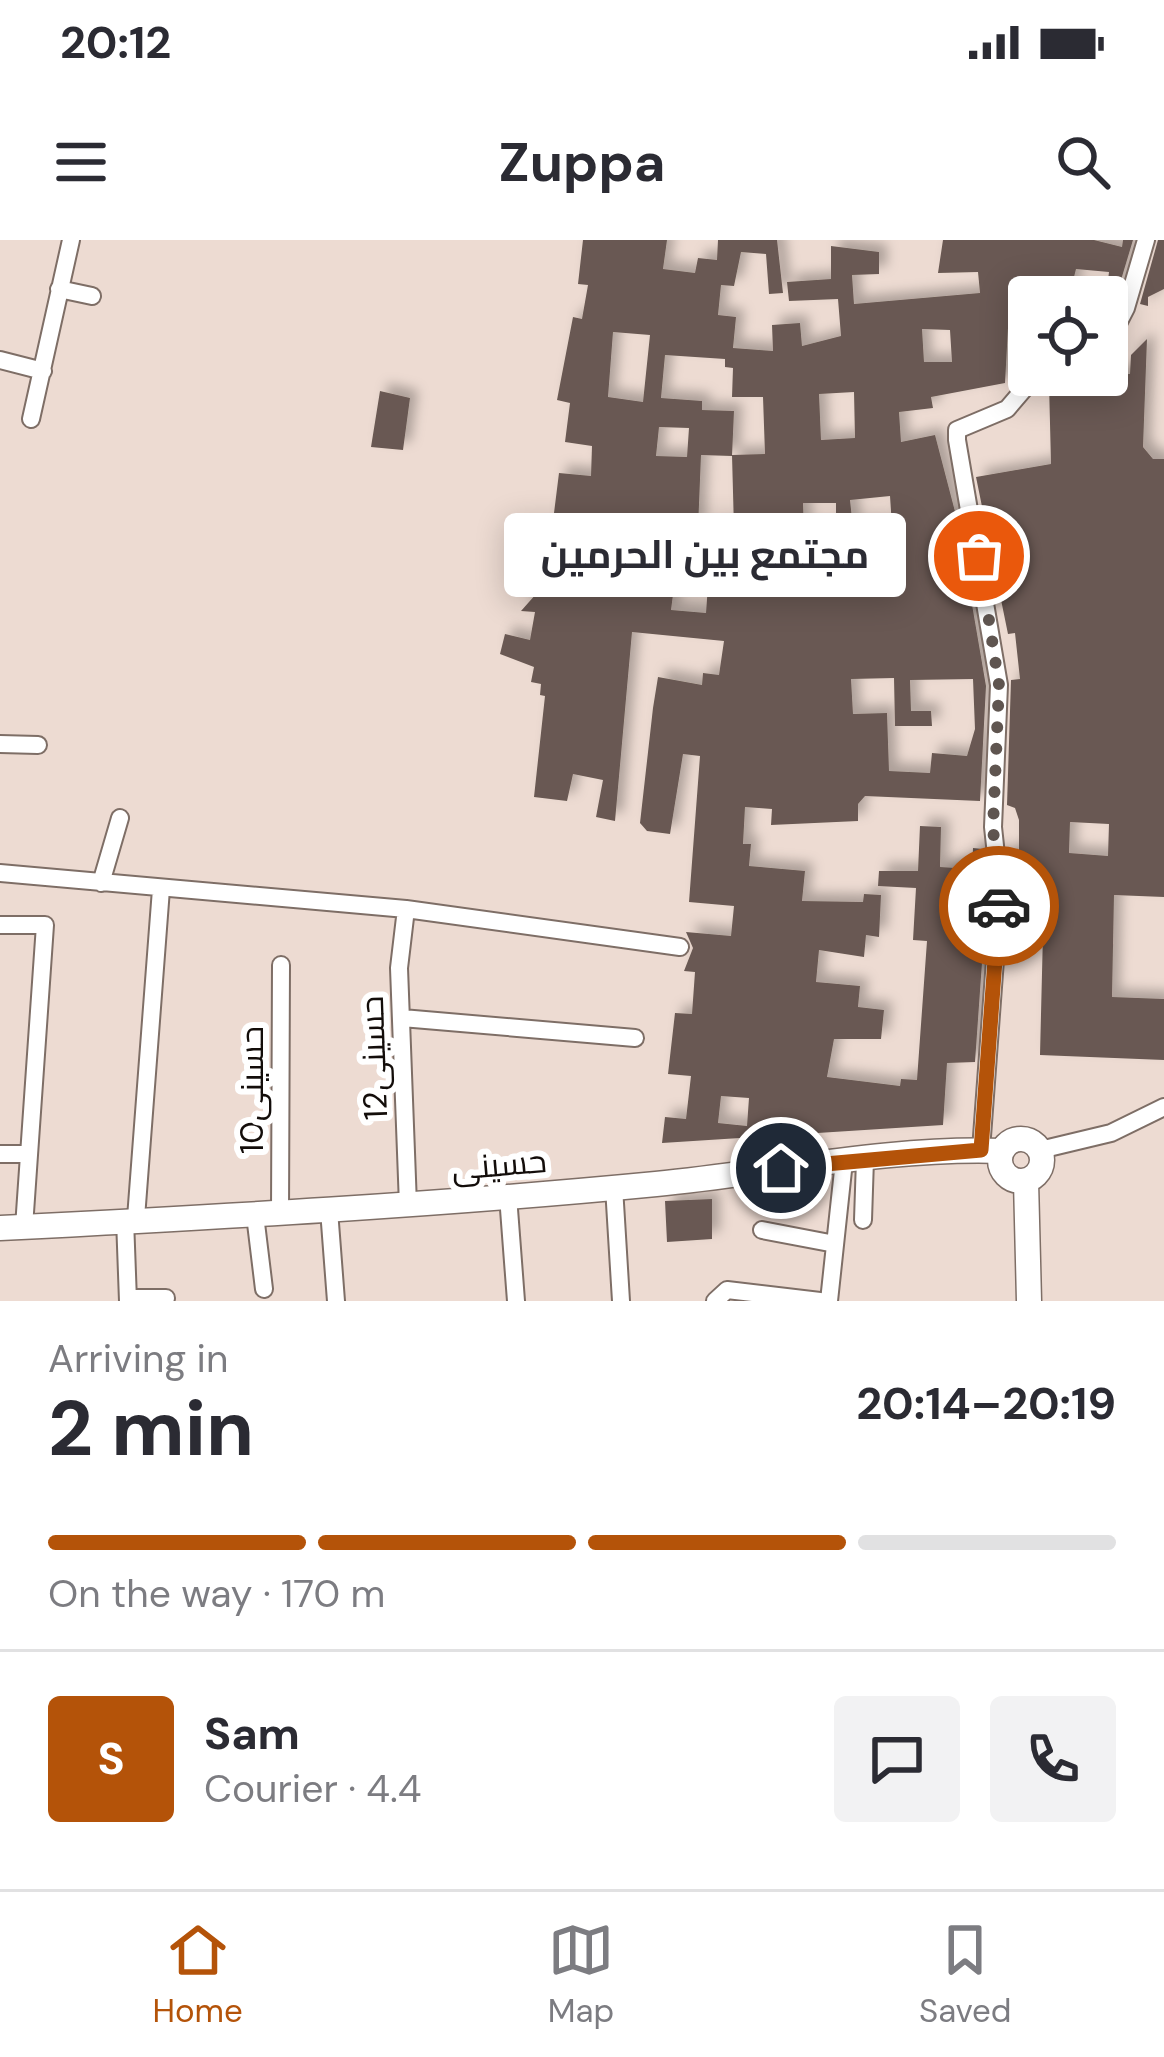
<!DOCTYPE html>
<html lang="en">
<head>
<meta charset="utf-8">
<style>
  body { margin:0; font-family:"DM Sans",Cairo,sans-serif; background:#f2f2f3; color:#2b2b33; height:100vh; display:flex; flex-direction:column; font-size:45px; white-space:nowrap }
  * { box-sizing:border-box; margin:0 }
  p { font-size:39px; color:#7c7c81 }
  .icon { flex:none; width:66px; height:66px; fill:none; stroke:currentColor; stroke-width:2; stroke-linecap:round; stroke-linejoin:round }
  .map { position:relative; height:1061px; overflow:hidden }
  .details { display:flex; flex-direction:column; background:#fff; flex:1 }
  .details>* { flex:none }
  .buttons { position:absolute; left:1008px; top:36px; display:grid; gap:24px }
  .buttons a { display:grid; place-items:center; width:120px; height:120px; border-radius:12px; background:#fff; box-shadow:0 6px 30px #0003; font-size:60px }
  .pin { position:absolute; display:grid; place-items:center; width:102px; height:102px; color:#fff; margin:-51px; border:6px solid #fff; border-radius:50%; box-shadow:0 3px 12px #0007 }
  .courier { position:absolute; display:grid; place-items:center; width:120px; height:120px; margin:-60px; border:9px solid #b45309; border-radius:50%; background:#fff; color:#222; box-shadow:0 3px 15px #0007 }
  .bubble { position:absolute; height:84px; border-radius:12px; background:#fff; box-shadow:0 6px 30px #0003; font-size:39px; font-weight:700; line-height:84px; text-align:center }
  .overview em { font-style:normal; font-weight:700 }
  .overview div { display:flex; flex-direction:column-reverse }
  .overview { display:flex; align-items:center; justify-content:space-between; height:204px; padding:0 48px }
  h1 { font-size:78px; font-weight:700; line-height:90px }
  .bar { display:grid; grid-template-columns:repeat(4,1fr); gap:18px 12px; align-content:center; height:144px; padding:0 48px }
  .bar i { height:15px; border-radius:9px; background:#e1e1e2 }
  .bar .on { background:#b45309 }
  .bar p { grid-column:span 4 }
  .line { display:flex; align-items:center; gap:30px; padding:0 48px; border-top:3px solid #e1e1e2 }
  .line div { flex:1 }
  .round { display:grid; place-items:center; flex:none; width:126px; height:126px; border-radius:12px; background:#f2f2f3 }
  .status { display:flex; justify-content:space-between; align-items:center; height:84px; padding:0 60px; background:#fff; direction:ltr }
  .status svg { height:33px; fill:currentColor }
  header { display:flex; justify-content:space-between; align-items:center; height:156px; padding:0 48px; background:#fff; font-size:54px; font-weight:700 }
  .menu { display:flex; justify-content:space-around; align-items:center; height:168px; border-top:3px solid #e1e1e2; background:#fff; font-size:33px; color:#7c7c81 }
  .menu a { display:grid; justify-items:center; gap:6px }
  .menu .on { color:#b45309 }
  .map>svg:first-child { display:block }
</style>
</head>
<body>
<div class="status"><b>20:12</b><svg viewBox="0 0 49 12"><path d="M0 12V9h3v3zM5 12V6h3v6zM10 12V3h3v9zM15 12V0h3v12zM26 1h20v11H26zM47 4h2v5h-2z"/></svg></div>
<header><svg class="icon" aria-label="menu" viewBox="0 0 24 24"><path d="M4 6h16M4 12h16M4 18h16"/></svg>Zuppa<svg class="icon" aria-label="search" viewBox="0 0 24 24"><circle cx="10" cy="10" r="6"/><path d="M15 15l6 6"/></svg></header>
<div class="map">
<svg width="1164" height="1061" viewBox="0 0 1164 1061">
  <defs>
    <filter id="shadow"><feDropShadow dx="8" dy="-8" stdDeviation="6" flood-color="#0004"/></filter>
  </defs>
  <rect width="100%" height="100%" fill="#eddbd2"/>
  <path fill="#695952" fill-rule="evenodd" filter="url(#shadow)" d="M583,0h84l-4,29 32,4 3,-15 19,2 1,-20h59l6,53 -14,1 -3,-40 -25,-2 -7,34 -13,-1 -3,30 18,2 -3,31 40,3 -1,-26 28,-2 2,23 39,-10 -3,-37 -49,2 -2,-19 44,-3v-33l48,6v22l-27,1 2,29 126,-11 -2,-21 -40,1 5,-33h151l28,7 1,-7h10l-18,60 -9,-3 3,-25 -33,-3 -7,28h-40v32l-21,-1 -3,55 -74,14 2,11 -34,4 2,30 34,-7 23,88 28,163 -6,115 -115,-5 -7,8v17l-87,4 1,-16 -27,-2 -2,37h8l-2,22 56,5 -3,30 61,1 1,-8 17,1 -2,42 -13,-2 -2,22 -45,-7 -3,32 44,4 -2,21 26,3 -3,29h-47l-7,38 73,9 1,-7 16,1 10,-139 -14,-1 3,-52 -38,-2 1,-15h39l2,-45 21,1 -1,40 32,2 1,-21 10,1 4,43 -12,170 -28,1 -4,62 -281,18 3,-26 21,2 5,-43 -23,-2 7,-61 17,1 3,-42 -11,-1 9,-23 -7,-16 45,4 3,-30 -45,-4 11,-146 -17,-2 -13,80 -23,-3 -7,-8 13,-115 5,-31 44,8 1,-12 16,2 5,-34 -92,-9 -17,189 -19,-4 7,-37 -30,-6 -6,27 -33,-4 11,-101 -5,-1 1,-11 -10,-2 3,-15 -34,-13 5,-20 25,6 5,-28 -14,-1 31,-35 8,-51 -7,-4 6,-48 32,3 1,-30 -27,-4 5,-39 -13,-3 16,-83 9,2 6,-34 -10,-1zM922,89l28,1 2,32h-28zM613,92l37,3 -7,67 -35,-5zM665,115l60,4v8l8,1 -1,29h31l2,57 -33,1 2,74h-22l-6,84 -35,-3 6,-46 5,-36 16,1 3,-74 31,1 2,-45 -32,-1v-9l-41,-3zM854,152l1,46 -34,2 -2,-46zM659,187l30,1 -2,29 -31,-1zM890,256l2,30 -39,2 -3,-28zM803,263h33v30h-32zM804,306l19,1 -1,37 -34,-1 2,-36zM894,438l1,48h37l-1,-15h-20l-1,-31 63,-1 2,50 -8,27 -35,-3 -2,20 -41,-2 -2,-58 -34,1 -2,-35zM721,856l28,2 -2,28 -29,-3z
    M1158,0h6v49l-16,8v9l-8,-2z
    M1147,99l-4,108 10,12h11v438l-50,-2 -2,102 52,2v61l-124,-5 4,-163h-31l-5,-41 11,1v-32l-4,-12 -8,-3 4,-125 9,-1 -5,-46 -7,1 -32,-157 75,-13 -2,-81 12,-8 69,-1 1,-19zM1070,582l39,2 -1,32 -39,-3z
    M380,151l30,7 -7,52 -32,-3z
    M712,959v40l-45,3 -2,-41z"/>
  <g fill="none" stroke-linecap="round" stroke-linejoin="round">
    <g stroke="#7e6e66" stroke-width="20">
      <path id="street" d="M59,49l33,7
        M1107,105l19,-37 20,-68
        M0,120l43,11
        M31,179l40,-179
        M0,504l38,1
        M0,633l406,36 274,38
        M101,643l19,-65
        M406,669l-7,59 9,237
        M0,685h45l-21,302
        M402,778l233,20
        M981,910l19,-258 -7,-65 6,-142 -42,-245v-10l50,-21 29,-34
        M1040,910l71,-17 53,-26
        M0,914h28
        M614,947l7,114
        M508,956l8,105
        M329,970l7,91
        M280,974l1,-249
        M255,975l9,74
        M136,978l25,-329
        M125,979l3,82
        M863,980l2,-61
        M762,990l73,14
        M128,1058h38
        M715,1061l12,-11 93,11
        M829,1061l15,-140"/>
    </g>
    <g stroke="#7e6e66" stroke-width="27">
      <path id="secondary" d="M1000 920a21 21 0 1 1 42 0a21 21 0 1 1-42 0Z
        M1026,941l3,120
        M0,988c219,-11 438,-23 656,-44 115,-11 231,-37 346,-33"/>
    </g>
    <use href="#street" stroke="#fff" stroke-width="16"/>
    <use href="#secondary" stroke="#fff" stroke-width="24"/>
  </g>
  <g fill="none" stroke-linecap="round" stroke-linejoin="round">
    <path stroke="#5f5550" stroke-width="12" stroke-dasharray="0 21.6" d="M979,316l20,129 -6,142 6,79"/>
    <path stroke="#b45309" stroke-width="15" d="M781,928l200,-18 18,-244"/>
  </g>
  <g text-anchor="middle" stroke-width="12" stroke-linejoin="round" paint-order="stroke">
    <g font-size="33" fill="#130d0a" stroke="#fff">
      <text transform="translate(373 818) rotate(-92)" y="12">حسینی12</text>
      <text transform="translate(251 850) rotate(-90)" y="12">حسینی10</text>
      <text transform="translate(499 924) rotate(-5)" y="12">حسینی</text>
    </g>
  </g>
</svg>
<div class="buttons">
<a><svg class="icon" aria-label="locate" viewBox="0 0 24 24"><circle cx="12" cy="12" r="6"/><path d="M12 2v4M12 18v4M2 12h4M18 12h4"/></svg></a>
</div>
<div class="pin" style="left:979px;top:316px;background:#ea580c"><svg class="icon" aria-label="bag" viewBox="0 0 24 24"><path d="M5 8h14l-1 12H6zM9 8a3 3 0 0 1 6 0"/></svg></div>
<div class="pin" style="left:781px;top:928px;background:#1f2937"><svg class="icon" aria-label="home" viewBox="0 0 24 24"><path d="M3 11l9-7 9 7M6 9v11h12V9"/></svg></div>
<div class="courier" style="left:999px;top:666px"><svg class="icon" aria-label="car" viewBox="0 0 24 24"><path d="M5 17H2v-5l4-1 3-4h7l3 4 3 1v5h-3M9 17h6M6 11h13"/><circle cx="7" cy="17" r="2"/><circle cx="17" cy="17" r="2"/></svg></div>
<div class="bubble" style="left:504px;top:273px;width:402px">مجتمع بین الحرمین</div>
</div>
<section class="details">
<div class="overview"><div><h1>2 min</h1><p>Arriving in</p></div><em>20:14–20:19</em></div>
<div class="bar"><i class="on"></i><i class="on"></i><i class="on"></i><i></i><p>On the way · 170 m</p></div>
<div class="line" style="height:216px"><b class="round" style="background:#b45309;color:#fff">S</b><div><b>Sam</b><p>Courier · 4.4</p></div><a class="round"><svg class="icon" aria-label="chat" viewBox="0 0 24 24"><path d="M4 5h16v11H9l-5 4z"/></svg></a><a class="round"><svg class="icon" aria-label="phone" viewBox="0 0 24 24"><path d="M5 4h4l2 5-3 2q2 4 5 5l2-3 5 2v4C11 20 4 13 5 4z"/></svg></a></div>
</section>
<nav class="menu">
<a class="on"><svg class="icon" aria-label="home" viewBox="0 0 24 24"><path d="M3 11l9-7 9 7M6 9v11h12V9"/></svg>Home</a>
<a><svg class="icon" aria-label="map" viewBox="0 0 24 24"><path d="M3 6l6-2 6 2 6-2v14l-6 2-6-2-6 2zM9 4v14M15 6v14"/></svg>Map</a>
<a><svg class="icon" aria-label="saved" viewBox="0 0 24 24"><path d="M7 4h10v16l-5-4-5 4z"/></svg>Saved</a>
</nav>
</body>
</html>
